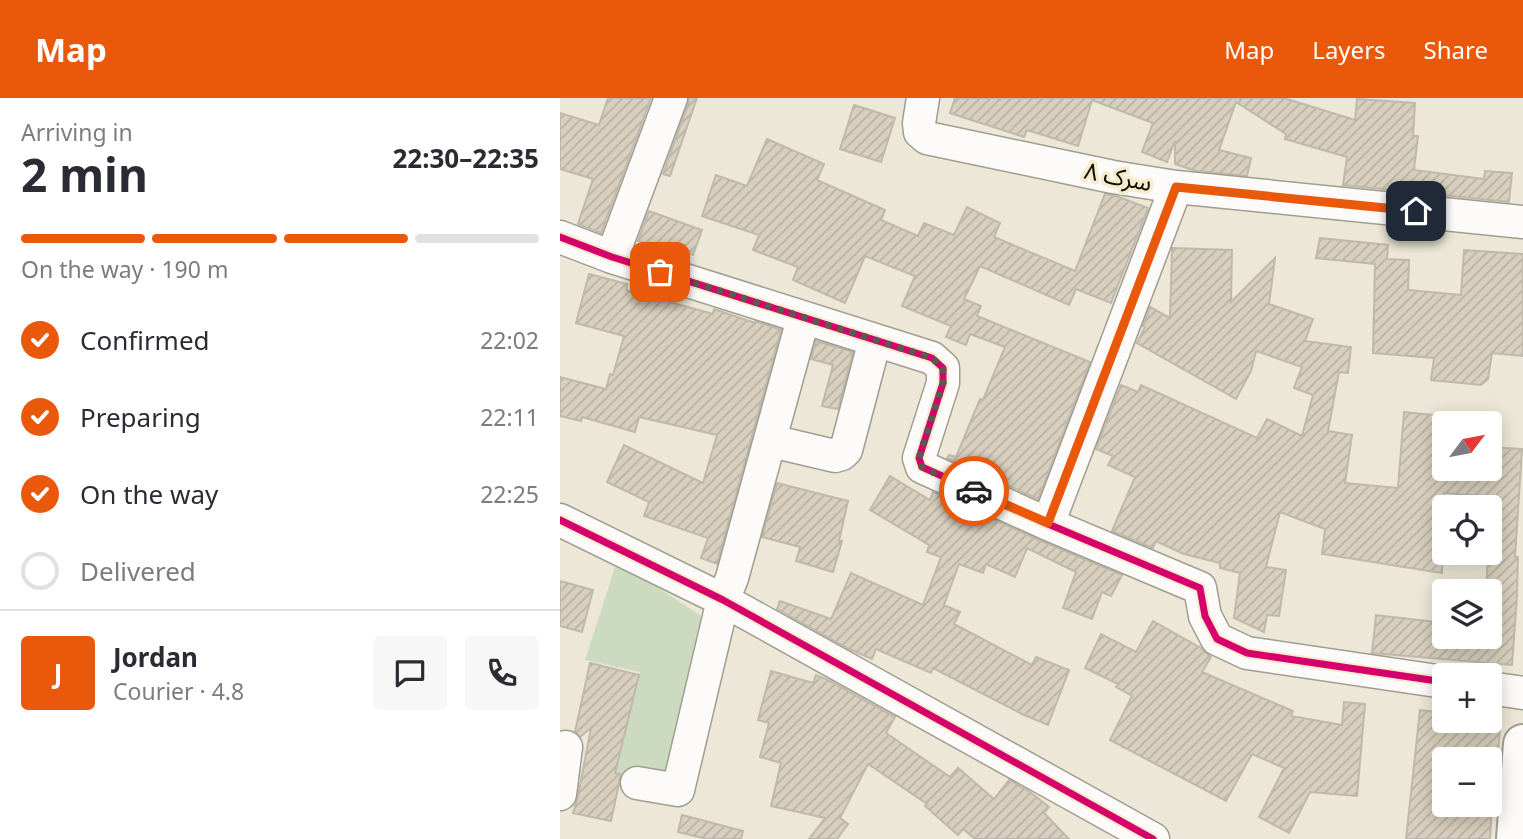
<!DOCTYPE html>
<html lang="en">
<head>
<meta charset="utf-8">
<style>
  body { margin:0; font-family:"Noto Sans","Noto Sans Arabic",sans-serif; background:#f7f7f7; color:#2b2b33; height:100vh; display:flex; flex-direction:column; font-size:26px; white-space:nowrap }
  * { box-sizing:border-box; margin:0 }
  p { font-size:23px; color:#7c7c81 }
  .icon { flex:none; width:38px; height:38px; fill:none; stroke:currentColor; stroke-width:2; stroke-linecap:round; stroke-linejoin:round }
  .map { position:relative; flex:1; overflow:hidden }
  .details { display:flex; flex-direction:column; background:#fff; width:560px }
  .details>* { flex:none }
  .needle { width:46px; rotate:58deg }
  .fabs { position:absolute; left:872px; top:313px; display:grid; gap:14px }
  .fabs a { display:grid; place-items:center; width:70px; height:70px; border-radius:7px; background:#fff; box-shadow:0 4px 18px #0003; font-size:35px }
  .pin { position:absolute; display:grid; place-items:center; width:60px; height:60px; color:#fff; margin:-30px; border-radius:14px; box-shadow:0 4px 10px #0006 }
  .courier { position:absolute; display:grid; place-items:center; width:70px; height:70px; margin:-35px; border:5px solid #ea580c; border-radius:50%; background:#fff; color:#222; box-shadow:0 2px 9px #0007 }
  .head em { font-style:normal; font-weight:700 }
  .head div { display:flex; flex-direction:column-reverse }
  .head { display:flex; align-items:center; justify-content:space-between; height:119px; padding:0 21px }
  h1 { font-size:46px; font-weight:700; line-height:52px }
  .bar { display:grid; grid-template-columns:repeat(4,1fr); gap:10px 7px; align-content:center; height:84px; padding:0 21px }
  .bar i { height:9px; border-radius:5px; background:#e1e1e2 }
  .bar .active { background:#ea580c }
  .bar p { grid-column:span 4 }
  .line { display:flex; align-items:center; gap:18px; padding:0 21px; border-top:2px solid #e1e1e2 }
  .line div { flex:1 }
  .round { display:grid; place-items:center; flex:none; width:74px; height:74px; border-radius:7px; background:#f7f7f7 }
  ol { padding:0 21px; list-style:none }
  li { display:flex; align-items:center; gap:21px; height:77px }
  li p { margin-inline-start:auto }
  li .icon { padding:7px; border-radius:50%; background:#ea580c; color:#fff; stroke-width:4 }
  li:last-child { color:#7c7c81 }
  li i { width:38px; height:38px; border:4px solid #e1e1e2; border-radius:50% }
  header { display:flex; align-items:center; gap:42px; box-sizing:border-box; height:98px; padding:0 35px; background:#ea580c; color:#fff }
  header strong { font-size:33px }
  nav { display:flex; gap:38px; margin-inline-start:auto; font-size:24px }
  main { display:flex; flex:1; min-height:0 }
  .map>svg:first-child { display:block }
</style>
</head>
<body>
<header>
<strong>Map</strong>
<nav><a>Map</a><a>Layers</a><a>Share</a></nav>
</header>
<main>
<section class="details">
<div class="head"><div><h1>2 min</h1><p>Arriving in</p></div><em>22:30–22:35</em></div>
<div class="bar"><i class="active"></i><i class="active"></i><i class="active"></i><i></i><p>On the way · 190 m</p></div>
<ol>
<li><svg class="icon" aria-label="check" viewBox="0 0 24 24"><path d="M5 12l5 5 9-10"/></svg>Confirmed<p>22:02</p></li>
<li><svg class="icon" aria-label="check" viewBox="0 0 24 24"><path d="M5 12l5 5 9-10"/></svg>Preparing<p>22:11</p></li>
<li><svg class="icon" aria-label="check" viewBox="0 0 24 24"><path d="M5 12l5 5 9-10"/></svg>On the way<p>22:25</p></li>
<li><i></i>Delivered</li>
</ol>
<div class="line" style="height:126px"><b class="round" style="background:#ea580c;color:#fff">J</b><div><b>Jordan</b><p>Courier · 4.8</p></div><a class="round"><svg class="icon" aria-label="chat" viewBox="0 0 24 24"><path d="M4 5h16v11H9l-5 4z"/></svg></a><a class="round"><svg class="icon" aria-label="phone" viewBox="0 0 24 24"><path d="M5 4h4l2 5-3 2q2 4 5 5l2-3 5 2v4C11 20 4 13 5 4z"/></svg></a></div>
</section>
<div class="map">
<svg width="963" height="741" viewBox="0 0 963 741">
  <defs>
    <pattern id="building-hatch" width="6" height="6" patternUnits="userSpaceOnUse" patternTransform="scale(1.75)"><rect width="6" height="6" fill="#d9cfbe"/><path d="M-1 1l2-2M0 6l6-6M5 7l2-2" fill="none" stroke="#b9b1a2"/></pattern>
  </defs>
  <rect width="100%" height="100%" fill="#ece7d6"/>
  <path fill="#ccdbbf" d="M57,463l92,60 -37,162 -57,-9 25,-102 -55,-12z"/>
  <path fill="url(#building-hatch)" stroke="#beb9ac" stroke-width="2" d="M48,0h43l-50,135 -23,-9 15,-45 -33,-10v-56l39,12z
    M129,0h8l-27,78 -7,-2 25,-70z
    M395,0h329l71,22 2,-21 58,4 -2,33h5l-4,34 70,9 1,-8 27,2 -3,29 -166,-17 4,-28 -62,-18 1,-5 -50,-32 -17,48 32,8 -4,18 -51,-5 -21,-7v-23l-8,21 -25,-10 11,-29 -61,-23 -14,46 -51,-16 -3,7 -74,-24z
    M294,7l41,13 -14,44 -41,-13z
    M207,41l57,25 -7,16 68,30 -4,10 37,16 6,-13 30,12 13,-28 33,16 -6,14 81,34 30,-77 14,3 29,11 -37,95 -35,-14 -7,16 -89,-39 -16,33 17,7 -4,10 113,46 -52,137 -91,-41 2,-3 7,2 24,-58 3,1 22,-53 -35,-13 -4,11 -20,-8 5,-11 -49,-20 13,-30 -50,-20 -20,47 -52,-23 5,-13 -45,-17 6,-15 -57,-19 14,-41 31,11z
    M89,113l53,19 -9,25 -32,-11 -1,5 -22,-8z
    M760,140l68,7 -1,14 22,1 -1,30 53,5 3,-45 59,4v102l-31,-3 -4,26 -7,6 -50,-5 3,-22 -61,-5 2,-89 -59,-6z
    M612,150l60,2 -1,52 44,-44 -6,46 44,15 -8,22 46,6 -3,26 -9,-1 -11,59 24,4 -7,48 53,5 6,-76 39,4 -4,28h5v25h45v-22l33,2 -7,108h3l-1,38 -5,70 -140,-12 4,-38 68,8v14h45v-45h-3l2,-36h9l3,-59 -56,-4 -2,80 -120,-19 3,-25 -45,-17 -14,55 20,3 -7,46 -12,-1 -3,17 -30,-14 6,-45 -20,-5v-5l-36,-9 -28,-13 -3,7 -41,-17 23,-54 -27,-12 5,-9 -17,-7 25,-64 17,7 3,-7 116,53 10,-19 35,17 11,-41 -19,-7 8,-21 -46,-16 -5,20 -15,28 -99,-56 8,-16 -2,-1 7,-19 20,11z
    M29,176l38,10 -1,6 87,24 1,-5 41,14v-2l26,9 -64,234 -16,-6 7,-20 -64,-22 5,-14 -42,-20 17,-37 79,38 14,-48 -78,-18 -4,15 -53,-15 -1,4 -21,-5v-39l46,12 4,-15 3,1 11,-39 -48,-13z
    M256,243l37,11 -15,57 -16,-3 11,-41 -22,-6z
    M330,378l40,24 3,-8 108,49 81,34 -11,21 -9,-4 -10,27 -29,-11 13,-36 -49,-24 -12,29 -29,-13 -3,9 -24,-9 -15,41 16,7 -6,12 78,41 4,-8 33,13 -21,55 -26,-11 -89,-46 -2,5 -55,-24 -4,10 -23,-10 -72,-40 3,-8 51,18 20,-46 72,32 18,-48 -14,-5 2,-7 -59,-35z
    M217,385l71,18 -9,40h3l-9,31 -37,-11 4,-14 -38,-10z
    M0,483l33,9 -11,42 -22,-6z
    M593,523l48,27 10,9 -9,15 91,39 -2,5 51,9 2,-23 21,2 -8,92 -47,-4 -21,41 -30,-16 25,-49 -32,-14 -26,47 -116,-61 22,-44 -16,-9 2,-3 -33,-16 16,-34 35,18z
    M30,565l49,12 -24,98 6,1 -10,47 -38,-8 5,-17 13,-68 -11,9 -5,-5z
    M211,573l42,12 3,-8 12,5 67,37 -9,16 64,44 8,-9 36,31 15,-19 21,12 19,15 -5,6 25,26h-94l-12,-10 -5,6 -33,-29 2,-2 -59,-40 -28,54 8,6 -11,15h-28l16,-21 -54,-12 10,-43 -21,-6 9,-34 -11,-3z
    M860,612l24,3v8h57l-4,39h-53v45h48l-2,34h-84z
    M122,717l61,16 -2,8h-34l-29,-7z"/>
  <g fill="none" stroke-linecap="round" stroke-linejoin="round">
    <g stroke="#a19d90" stroke-width="35">
      <path id="minor" d="M363,0l-4,25 1,9 7,6 186,39 63,10 347,35
        M0,139l52,20 320,101 11,10v15l-24,75 3,9 126,57 152,64 5,28 12,23 30,14 197,29
        M52,159l59,-159
        M211,343l64,15 7,-2 4,-4 29,-110
        M0,422l163,80 430,239
        M488,426l128,-337
        M929,590l34,5
        M77,685l41,7 45,-190 9,-22 71,-259
        M0,696l6,-47"/>
    </g>
    <g stroke="#a19d90" stroke-width="42">
      <path id="major" d="M956,741l7,-95"/>
    </g>
    <use href="#minor" stroke="#fcfbf9" stroke-width="32"/>
    <use href="#major" stroke="#fcfbf9" stroke-width="38"/>
    <g stroke="#f5eccd" stroke-width="11">
      <path id="cycleway" d="M0,139l52,20 320,101 11,10v15l-24,75 3,9 126,57 152,64 5,28 12,23 30,14 197,29
        M0,422l163,80 430,239"/>
    </g>
    <use href="#cycleway" stroke="#d6006c" stroke-width="7"/>
  </g>
  <g fill="none" stroke-linecap="round" stroke-linejoin="round">
    <path stroke="#5c594e" stroke-width="7" stroke-dasharray="0 12.6" d="M100,174l272,86 11,10v15l-24,75 3,9 52,24"/>
    <path stroke="#ea580c" stroke-width="9" d="M414,393l74,32 128,-336 240,24"/>
  </g>
  <g text-anchor="middle" stroke-width="7" stroke-linejoin="round" paint-order="stroke">
    <g font-size="24" fill="#0f0c04" stroke="#f5eccd">
      <text transform="translate(558 79) rotate(11)" y="8">سرک ۸</text>
    </g>
  </g>
</svg>
<div class="fabs">
<a><svg class="needle" viewBox="-14 -14 28 28"><path d="M0-13l5 13h-10z" fill="#e53935"/><path d="M0 13l5-13h-10z" fill="#7c7c81"/></svg></a>
<a><svg class="icon" aria-label="locate" viewBox="0 0 24 24"><circle cx="12" cy="12" r="6"/><path d="M12 2v4M12 18v4M2 12h4M18 12h4"/></svg></a>
<a><svg class="icon" aria-label="layers" viewBox="0 0 24 24"><path d="M12 4l9 5-9 5-9-5zM3 14l9 5 9-5"/></svg></a>
<a>+</a>
<a>−</a>
</div>
<div class="pin" style="left:100px;top:174px;background:#ea580c"><svg class="icon" aria-label="bag" viewBox="0 0 24 24"><path d="M5 8h14l-1 12H6zM9 8a3 3 0 0 1 6 0"/></svg></div>
<div class="pin" style="left:856px;top:113px;background:#1f2937"><svg class="icon" aria-label="home" viewBox="0 0 24 24"><path d="M3 11l9-7 9 7M6 9v11h12V9"/></svg></div>
<div class="courier" style="left:414px;top:393px"><svg class="icon" aria-label="car" viewBox="0 0 24 24"><path d="M5 17H2v-5l4-1 3-4h7l3 4 3 1v5h-3M9 17h6M6 11h13"/><circle cx="7" cy="17" r="2"/><circle cx="17" cy="17" r="2"/></svg></div>
</div>
</main>
</body>
</html>
